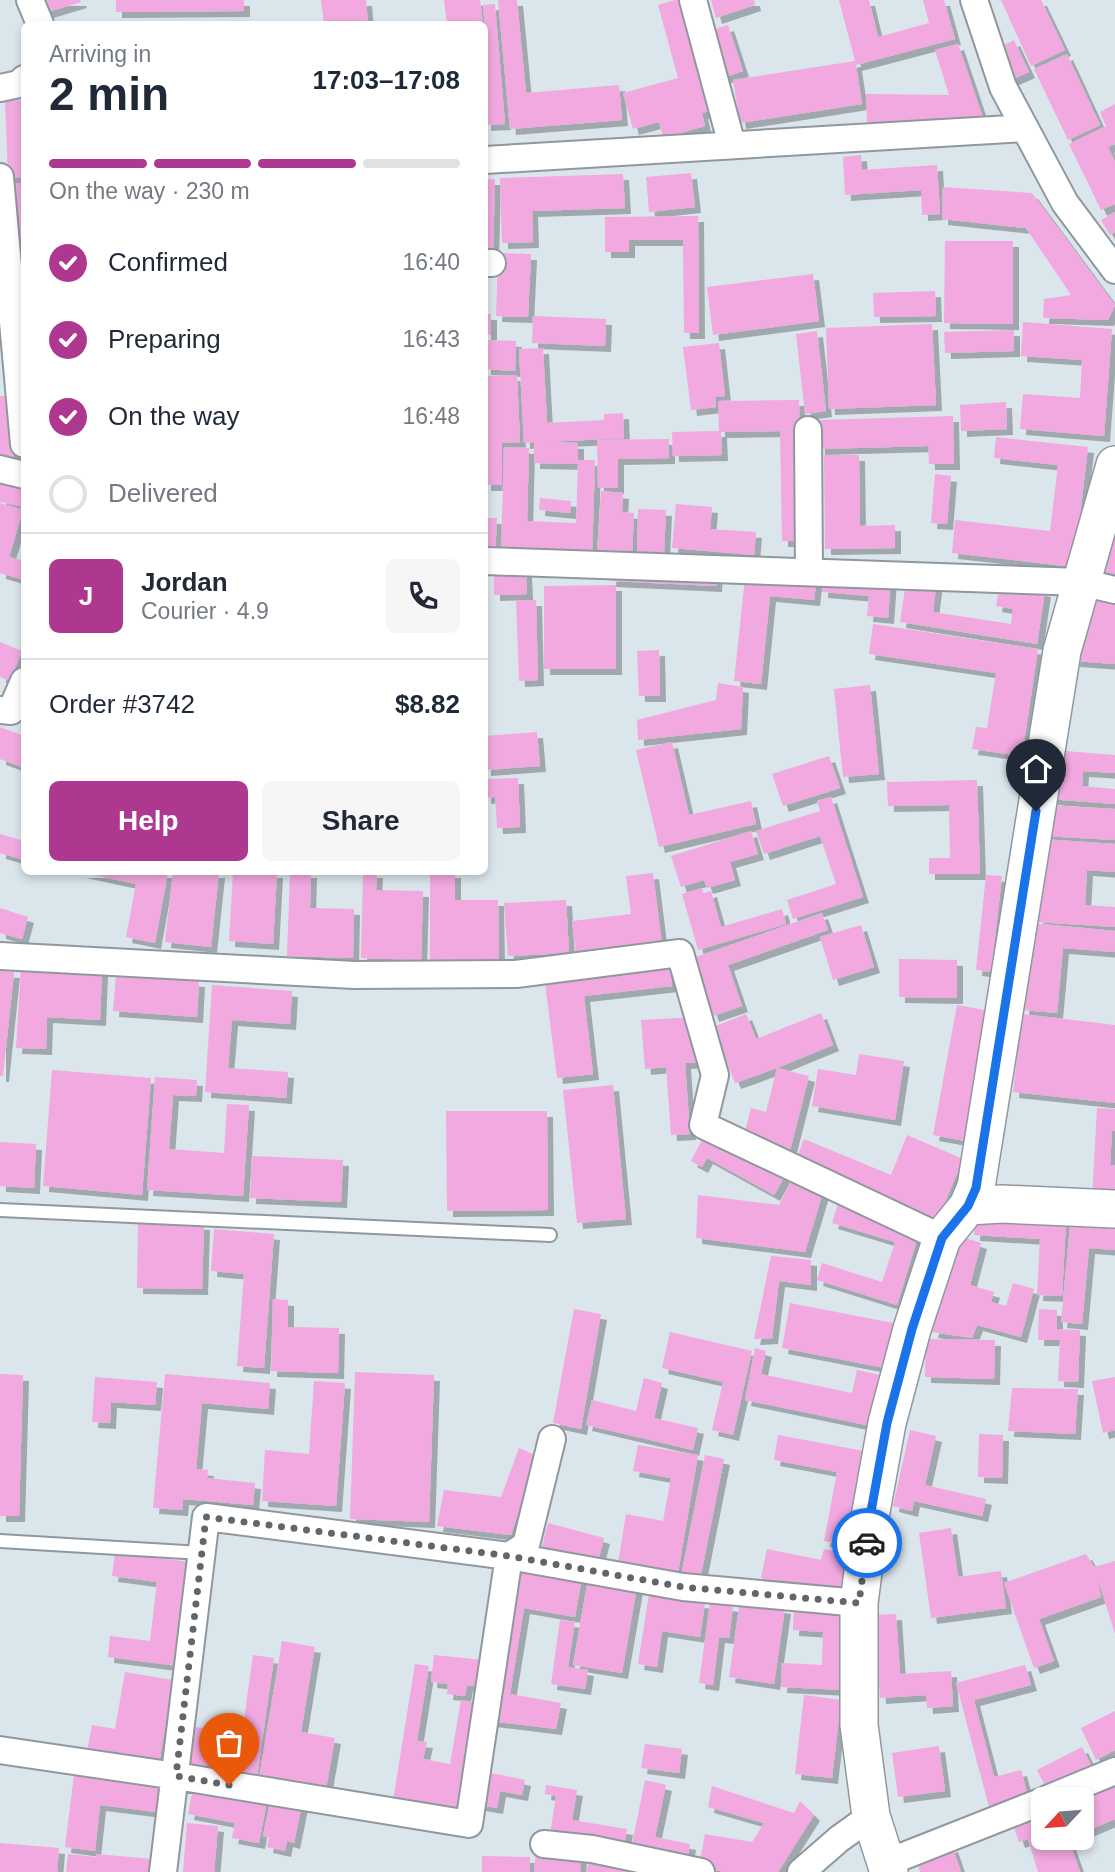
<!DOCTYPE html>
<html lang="en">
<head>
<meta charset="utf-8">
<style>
  body { margin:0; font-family:Arial,sans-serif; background:#f6f6f7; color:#1f2937; height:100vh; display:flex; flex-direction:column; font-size:26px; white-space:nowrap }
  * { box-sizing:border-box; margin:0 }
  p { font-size:23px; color:#747a83 }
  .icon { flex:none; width:38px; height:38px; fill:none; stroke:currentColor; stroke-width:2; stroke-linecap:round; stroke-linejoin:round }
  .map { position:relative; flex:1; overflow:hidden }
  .details { position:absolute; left:21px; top:21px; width:467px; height:854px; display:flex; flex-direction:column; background:#fff; border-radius:10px; box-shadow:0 4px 10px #0003 }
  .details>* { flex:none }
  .needle { width:46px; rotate:244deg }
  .controls { position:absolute; left:1031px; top:1787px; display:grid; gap:14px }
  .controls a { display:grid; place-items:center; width:63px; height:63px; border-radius:10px; background:#fff; box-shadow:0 4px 10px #0003; font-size:35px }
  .pin { position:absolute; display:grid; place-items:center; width:60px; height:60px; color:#fff; margin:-72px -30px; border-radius:50% 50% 50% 0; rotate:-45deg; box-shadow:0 0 7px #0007 }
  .pin .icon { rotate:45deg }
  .courier { position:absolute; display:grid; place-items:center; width:70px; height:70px; margin:-35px; border:5px solid #1a73e8; border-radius:50%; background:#fff; color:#222; box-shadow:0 2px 9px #0007 }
  .headline em { font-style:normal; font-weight:800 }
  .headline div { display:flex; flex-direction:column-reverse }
  .headline { display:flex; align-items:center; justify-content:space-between; height:119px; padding:0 28px }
  h1 { font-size:46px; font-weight:800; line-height:52px }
  .bar { display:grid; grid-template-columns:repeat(4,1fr); gap:10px 7px; align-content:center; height:84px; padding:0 28px }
  .bar i { height:9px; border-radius:5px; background:#e0e1e3 }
  .bar .active { background:#ae3890 }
  .bar p { grid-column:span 4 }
  .line { display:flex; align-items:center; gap:18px; padding:0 28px; border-top:2px solid #e0e1e3 }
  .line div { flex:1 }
  .round { display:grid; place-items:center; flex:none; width:74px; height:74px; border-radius:10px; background:#f6f6f7 }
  ol { padding:0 28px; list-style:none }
  li { display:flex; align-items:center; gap:21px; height:77px }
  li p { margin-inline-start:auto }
  li .icon { padding:7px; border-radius:50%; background:#ae3890; color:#fff; stroke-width:4 }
  li:last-child { color:#747a83 }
  li i { width:38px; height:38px; border:4px solid #e0e1e3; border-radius:50% }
  .button { display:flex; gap:14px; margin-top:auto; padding:14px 28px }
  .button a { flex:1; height:80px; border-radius:10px; background:#ae3890; color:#fff; font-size:28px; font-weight:800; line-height:80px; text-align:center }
  .button a+a { background:#f6f6f7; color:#1f2937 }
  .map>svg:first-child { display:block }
</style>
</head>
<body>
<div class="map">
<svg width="1115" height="1872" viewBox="0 0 1115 1872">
  <defs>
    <filter id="shadow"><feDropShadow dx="6" dy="6" stdDeviation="0" flood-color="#0004"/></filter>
  </defs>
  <rect width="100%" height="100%" fill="#dbe5ec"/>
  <path fill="#f1a9df" filter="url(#shadow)" d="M40,0h40l1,2 -37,11z
    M116,0h128v11l-128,1z
    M321,0h45l2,24h-44z
    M444,0h36l3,24h-36z
    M498,0h19l9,93 93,-8 3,35 -112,9z
    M675,0h7l30,110 -10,3 3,13 -42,12 -4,-16 -26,7 -10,-36 55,-15 -20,-73z
    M711,0h43l1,5 -39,13z
    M839,0h30l9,37 51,-14 -6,-23h21l11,39 -99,26 6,39 -122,19 -7,-43 122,-19z
    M1001,0h40l24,50 -34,16z
    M495,4l10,120 -20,1 1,-87 -3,-33z
    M728,25l15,46 -20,7 -15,-47z
    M1014,40l15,32 -18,8 -15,-31z
    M958,44l25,74 -116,4 -1,-28 83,1 -14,-45z
    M1067,54l33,71 -32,15 -34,-71z
    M24,100v78h-16l-3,-77z
    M1115,104v40l-7,3 7,15v42l-14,6 -32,-66 37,-18 -6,-14z
    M861,155l1,15 75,-5 3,49 -18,1 -1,-25 -76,5 -2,-38z
    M691,173l4,34 -46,5 -3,-35z
    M623,174l2,34 -93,3 1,31 -31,1 -2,-65z
    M485,179h10l-2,75 -8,-1z
    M10,183h14v78l-11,1z
    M943,187l89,6 83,112 -7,15 -65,-2 1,-19 27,-4 -45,-67 -84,-9z
    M1115,212v20l-5,3 -9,-15z
    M698,216l1,117h-15l-1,-93h-54v12h-24v-35z
    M945,241h68v83l-69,-1z
    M498,253l33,1 -3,63 -32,-1z
    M813,274l6,47 -106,14 -6,-48z
    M935,291l1,25 -62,1 -1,-24z
    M485,314h6v21l-6,-1z
    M533,316l73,3 -1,27 -73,-3z
    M1023,322l89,7 -8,107 -84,-7 3,-35 57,4 2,-38 -61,-4z
    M932,324l4,81 -107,4 -3,-81z
    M1014,330v21l-69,2 -1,-21z
    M817,331l9,80 -21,3 -9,-80z
    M485,340l31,1 -1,30 -30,-2z
    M719,343l6,53 -10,1 1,10 -25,3 -8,-63z
    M543,348l4,75 57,-3v-6l19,-1 1,25 -78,4 32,1v17h17l-3,99 -91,-3 3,-109 25,1 -2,73 49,2 2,-59 -44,-1v-21l-10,1 -5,-94z
    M517,375l3,67 -18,1v42h-17v-109z
    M0,396h13l1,61 -14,-3z
    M799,400l2,141h-19l-2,-110 -59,1 1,23 -49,1 -1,-24 47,-1 -1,-30z
    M1006,402l1,27 -46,2 -1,-26z
    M953,416l1,48h-25l-1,-18 -109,3 -1,-29z
    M996,437l92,10 -14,120 -122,-14 3,-33 95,11 8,-66 -64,-7z
    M669,439v19l-51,1v29h-20l-1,-48z
    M824,455h35l1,71 35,-1v23l-70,1z
    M935,474l16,2 -4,48 -16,-1z
    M0,479l24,4v24l-24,-5z
    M601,491l22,2 -1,19 12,1 -2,42 -35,-2z
    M540,498l31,3 -1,12 -31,-3z
    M0,503l23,7 -14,47 15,4v19l-24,-7z
    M676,504l36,3 -2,22 46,3 -2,23 -82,-7z
    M638,509l28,1 -2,43 -27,-1z
    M485,518h12l-2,38h-10z
    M1115,519v61l-16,-3z
    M611,565l106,5 -1,16 -106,-5z
    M746,568l71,7 -3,25 -44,-4 -9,88 -27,-3z
    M824,570l67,6 -3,42 -21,-2 2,-20 -47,-4z
    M494,571h32l1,23 -33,1z
    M907,575l30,4 -4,33 78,12 2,-15 -17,-3 4,-22 45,7 -8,53 -137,-22z
    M616,585v84h-72v-83z
    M1079,598l36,3v63l-41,-3z
    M516,600h20l2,80 -19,1z
    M873,624l165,25 -16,107 -50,-7 4,-22 11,1 9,-55 -127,-19z
    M0,642l22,9 -12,30 -10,-4z
    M659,650l1,46h-21l-2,-45z
    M718,683l25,4 -2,42 -103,11 -1,-20 79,-20z
    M870,685l9,89 -36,3 -9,-88z
    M0,727l24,9v24l-2,7 -22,-8z
    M537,732l3,34 -55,4v-34z
    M672,742l17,73 62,-14 5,23 -97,23 -23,-97z
    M1053,750l62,5v18l-32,-2 -1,15 33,3v15l-66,-5z
    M829,756l11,32 -57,18 -11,-32z
    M518,778l2,49 -23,1 -2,-31 -10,1v-19z
    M977,780l3,94h-51v-16h21l-1,-53 -61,1 -1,-24z
    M831,797l32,100 -70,22 -6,-19 49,-16 -16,-48 -56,18 -8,-23 64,-20 -3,-10z
    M1046,805l69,4v31l-71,-4z
    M751,831l7,23 -28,8 5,18 -28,8 -3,-8 -23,7 -10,-31z
    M0,834l24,7v19l-24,-7z
    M1042,839l73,5v28l-28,-2 -2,35 30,2v20l-78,-5z
    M80,872h88l-13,71 -29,-6 10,-53z
    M173,872h46l-8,75 -46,-5z
    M233,872h44l-4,72 -44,-3z
    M290,872h21l-1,36 44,1 -1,49 -66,-2z
    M363,872h14l-1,18 47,1 -2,69 -60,-2z
    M430,872h25v28h43l1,62h-69z
    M653,873l9,72 -86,10 -4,-34 59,-7 -5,-38z
    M986,875l16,1 -11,96 -15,-2z
    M702,888l1,5 8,-2 10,36 61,-18 4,15 -88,26 -16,-56z
    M566,900l3,53 -61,3 -4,-53z
    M0,908l28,9 -6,22 -22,-6z
    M822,913l6,17 -100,35 14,41 -29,10 -20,-58z
    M1031,923l84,8v21l-52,-4 -6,65 -34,-3z
    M861,925l13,42 -41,13 -13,-43z
    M899,959l58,1v38l-58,-1z
    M21,966l81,4 -2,50 -53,-3 -1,32 -30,-1z
    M670,969l2,17 -88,10 9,78 -36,4 -12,-95z
    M0,971l14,1 -11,104h-3z
    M116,975l83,6 -2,36 -84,-6z
    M212,985l80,6 -2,33 -58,-4 -4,48 60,4 -2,26 -81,-6z
    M957,1005l38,7 -24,130 -38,-7z
    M821,1013l12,32 -56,23 32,8 -19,75 -47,-12 8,-31 15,4 11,-44 -42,15 -22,-56 33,-13 10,25z
    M1022,1014l93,11v78l-102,-11z
    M696,1017l4,45 -15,1 5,71 -19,1 -5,-68 -21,2 -4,-49z
    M859,1054l45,7 -9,59 -83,-14 6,-37 38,6z
    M52,1070l99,8 -9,117 -99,-9z
    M155,1077l42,3 -1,16 -23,-1 -4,54 55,4 3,-49 22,1 -6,91 -96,-6z
    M613,1085l13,134 -49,4 -14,-133z
    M1097,1108l18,1v22h-3l-2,34h5v36l-23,-1z
    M446,1111h101l1,99 -101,1z
    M705,1134l79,43 -10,18 -67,-37 -5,9 -11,-6z
    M907,1135l56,24 -25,60 -142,-59 8,-21 87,36z
    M0,1142l36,2 -2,44 -34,-2z
    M252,1156l91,4 -2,42 -91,-4z
    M794,1175l29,17 -18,60 -109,-14 2,-43 81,10z
    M838,1204l82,26 -23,75 -80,-25 5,-17 60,19 13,-40 -63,-19z
    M975,1216l91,5 -4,75 -25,-1 3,-56 -66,-4z
    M1071,1216l44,4v30l-26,-2 -7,76 -21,-2z
    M138,1223l66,1 -2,65 -65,-1z
    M214,1229l60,5 -10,134 -27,-2 7,-92 -33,-3z
    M959,1236l22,7 -11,42 24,7 -3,10 15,4 7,-23 21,6 -13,48 -44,-12 -5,13 -40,-6z
    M771,1256l40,4v25l-32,-4 -7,57 -18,1z
    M273,1299l15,1v27l51,1 -1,45 -67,-2z
    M790,1303l103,20 -8,45 -103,-20z
    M574,1309l27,5 -20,115 -28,-6z
    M1039,1309l18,1v19l23,1 -2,52 -20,-1 2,-41h-22z
    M670,1332l82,19 -19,84 -21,-5 11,-48 -61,-14z
    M926,1339l69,1 -1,39 -69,-2z
    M755,1348l11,3 -5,23 91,19 5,-23 24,5 -10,51 -126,-26z
    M355,1372l79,3 -5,147 -79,-3z
    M0,1374l23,1 -4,141h-19z
    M165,1374l105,9 -2,26 -66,-6 -6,66 12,1 -1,8 48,5 -2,22 -70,-6 -1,11 -29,-2z
    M95,1377l62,5 -2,23 -44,-3 -1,21 -18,-1z
    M1115,1377v53l-12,3 -11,-52z
    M644,1378l18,5 -8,35 44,10 -5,22 -107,-25 6,-25 44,11z
    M314,1381l31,2 -9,123 -74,-5 3,-51 44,4z
    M1012,1388l66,1 -3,45 -67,-3z
    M910,1430l26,6 -11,49 61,14 -4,17 -68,-15 -2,10 -19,-5z
    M979,1434l24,1 -1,43 -24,-1z
    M778,1435l86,16 -18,94 -22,-4 13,-69 -63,-12z
    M638,1445l60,10 -20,118 -60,-10 8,-49 37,7 8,-43 -38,-7z
    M519,1448l18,8 -26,79 -74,-9 7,-36 57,7z
    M705,1455l19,4 -24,121 -19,-4z
    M548,1523l56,15 -7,27 -56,-15z
    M951,1528l7,49 43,-6 5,37 -75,10 -12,-85z
    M767,1549l54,11 3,-11 24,5 -9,41 -78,-17z
    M115,1553l76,9 -13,104 -70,-9 2,-21 40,5 7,-59 -45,-6z
    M1086,1554l8,13 21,-6v73l-18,-58 4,21 -62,22 15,42 -20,7 -30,-85z
    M514,1566l68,11 -7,40 -51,-9 -14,86 51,9 -5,26 -66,-8z
    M588,1579l49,8 -15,86 -49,-8z
    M649,1594l56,9 -5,34 -38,-6 -5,36 -19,-3z
    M740,1601l45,7 -11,76 -45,-7z
    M710,1603l23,3 -4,32 -10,-1 -6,48 -14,-2z
    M794,1607l52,3 -3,80 -62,-3 1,-24 40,2 1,-33 -30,-2z
    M896,1614l4,60 51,-3 2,35 -26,2 -1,-13 -46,3 -5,-83z
    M560,1620l15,2 -7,45 20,3 -3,19 -34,-5z
    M282,1641l33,6 -14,85 34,6 -9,51 -67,-11z
    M253,1655l21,3 -17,119 -74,-11 6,-40 53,8z
    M434,1655l49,5 -2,27 -14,-2 -2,11 -18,-2 1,-10 -17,-2z
    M415,1664l14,2 -12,75 10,1 -4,17 27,5 11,-64 25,4 -17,106 -54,-10 -2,10 -21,-3z
    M1025,1665l6,20 -57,15 20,77 27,-7 7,27 -39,10 -33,-124z
    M125,1672l48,8 -14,84 -72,-12 5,-27 23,4z
    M804,1695l37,5 -9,78 -37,-4z
    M1115,1711v39l-19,10 -15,-32z
    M645,1744l37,5 -3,24 -38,-5z
    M939,1746l6,45 -47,6 -6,-44z
    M1082,1747l9,18 -45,23 -9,-18z
    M481,1771l44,9 -3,15 -22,-4 -3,17 -23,-4z
    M74,1775l85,10 -3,27 -56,-7 -5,46 -30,-4z
    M645,1780l21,5 -11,52 35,7 -3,17 -56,-12z
    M1115,1782v37l-33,14v-34h-9z
    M546,1785l31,5 -5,30 55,9 -4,23 -74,-12 7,-44 -11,-2z
    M712,1786l82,27 6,-12 14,14 -36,57h-54l-25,-6 6,-32 47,8 12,-19 -56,-16z
    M193,1788l74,13 -8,42 -27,-5 3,-15 -47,-9z
    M271,1797l31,7 -8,39 -7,-2 -2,10 -18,-4 2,-10 -6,-1z
    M1043,1809v29h25l12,34h-42l-10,-33 -9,3 -8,-23z
    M187,1823l31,3 -4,46h-31z
    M0,1843l59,5 -2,24h-57z
    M952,1846l9,26h-41l-4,-15z
    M536,1852l45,3 -1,17h-46z
    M68,1854l28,3v-3l57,5 -1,13h-86z
    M591,1854l73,18h-78z
    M482,1856l48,1v15h-48z"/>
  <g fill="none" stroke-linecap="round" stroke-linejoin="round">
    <g stroke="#90989f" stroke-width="16">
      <path id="lane" d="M0,1210l550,25
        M0,1541l202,12"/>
    </g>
    <g stroke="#90989f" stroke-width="30">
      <path id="street" d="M30,0l10,24
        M693,0l39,145
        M974,0l29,87 62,116 50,67
        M0,88l19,-4 5,-5
        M485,160l540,-32
        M0,177l24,267
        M485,263h7
        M808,430l1,142
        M0,469l24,6
        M485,561l596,21 34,8
        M0,710l11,1 13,-30
        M0,956l354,19 162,-1 164,-21 35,122 -12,50 239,113
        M0,1750l176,26 293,48 40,-268 17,-11 26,-106
        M1047,1799l68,-28
        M544,1844l48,5 109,23
        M886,1863l157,-62
        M163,1872l43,-355 303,39 174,31 176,16
        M801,1872l38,-33 32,-23"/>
    </g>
    <g stroke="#90989f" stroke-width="40">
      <path id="secondary" d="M968,1206l34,-2 113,5
        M889,1872l-18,-56 -12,-91v-122l11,-86 17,-94 25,-94 30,-91 26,-32 8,-19 86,-536 53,-186"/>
    </g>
    <use href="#lane" stroke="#fff" stroke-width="12"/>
    <use href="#street" stroke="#fff" stroke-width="26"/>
    <use href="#secondary" stroke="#fff" stroke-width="37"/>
  </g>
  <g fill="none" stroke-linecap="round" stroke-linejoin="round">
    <path stroke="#60666a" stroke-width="7" stroke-dasharray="0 12.6" d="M229,1785l-53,-9 30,-259 303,39 174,31 176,16 8,-60"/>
    <path stroke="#1a73e8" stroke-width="9" d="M867,1543l3,-26 17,-94 25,-94 30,-91 26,-32 8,-18 60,-377"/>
  </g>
</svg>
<div class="controls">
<a><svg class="needle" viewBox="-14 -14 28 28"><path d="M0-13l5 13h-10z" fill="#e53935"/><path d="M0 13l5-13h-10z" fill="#747a83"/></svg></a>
</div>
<div class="pin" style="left:229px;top:1785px;background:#ea580c"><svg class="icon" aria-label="bag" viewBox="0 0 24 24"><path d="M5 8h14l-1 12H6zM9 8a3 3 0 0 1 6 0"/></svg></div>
<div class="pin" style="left:1036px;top:811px;background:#1f2937"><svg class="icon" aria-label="home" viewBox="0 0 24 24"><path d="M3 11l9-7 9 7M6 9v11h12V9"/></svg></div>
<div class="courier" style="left:867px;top:1543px"><svg class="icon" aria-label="car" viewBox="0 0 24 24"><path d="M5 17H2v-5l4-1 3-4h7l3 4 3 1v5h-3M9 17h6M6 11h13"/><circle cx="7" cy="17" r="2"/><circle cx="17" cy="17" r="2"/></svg></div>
<section class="details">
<div class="headline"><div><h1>2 min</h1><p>Arriving in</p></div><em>17:03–17:08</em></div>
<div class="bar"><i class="active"></i><i class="active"></i><i class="active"></i><i></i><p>On the way · 230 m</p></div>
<ol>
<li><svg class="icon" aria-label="check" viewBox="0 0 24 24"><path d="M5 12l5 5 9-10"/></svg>Confirmed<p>16:40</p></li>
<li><svg class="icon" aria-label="check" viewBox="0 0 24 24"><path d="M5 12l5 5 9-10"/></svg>Preparing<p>16:43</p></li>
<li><svg class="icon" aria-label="check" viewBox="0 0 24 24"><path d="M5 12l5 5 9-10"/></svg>On the way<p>16:48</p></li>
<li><i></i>Delivered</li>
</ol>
<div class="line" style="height:126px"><b class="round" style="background:#ae3890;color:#fff">J</b><div><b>Jordan</b><p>Courier · 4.9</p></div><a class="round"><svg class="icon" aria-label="phone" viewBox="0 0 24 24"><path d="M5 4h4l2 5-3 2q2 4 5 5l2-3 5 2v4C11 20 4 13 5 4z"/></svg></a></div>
<div class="line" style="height:91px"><div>Order #3742</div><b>$8.82</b></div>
<div class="button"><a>Help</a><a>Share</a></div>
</section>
</div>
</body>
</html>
